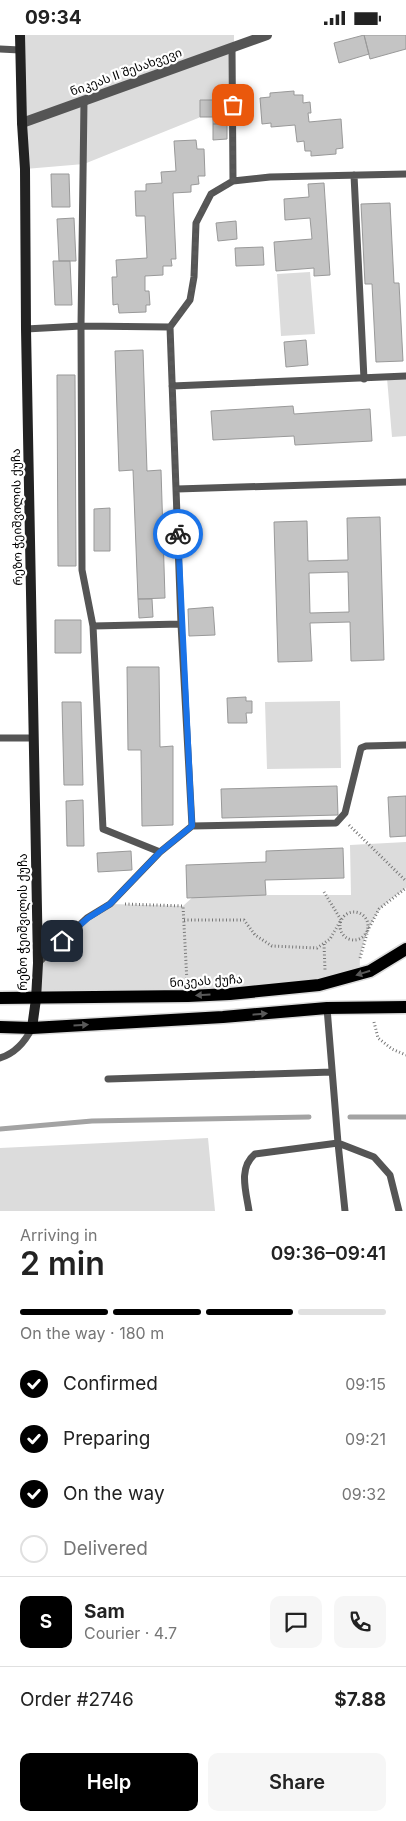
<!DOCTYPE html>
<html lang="en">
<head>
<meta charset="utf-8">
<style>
  body { margin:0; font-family:Inter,"Noto Sans Georgian",sans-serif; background:#f6f6f6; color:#222; height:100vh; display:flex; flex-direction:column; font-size:19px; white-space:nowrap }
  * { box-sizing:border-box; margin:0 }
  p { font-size:16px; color:#767676 }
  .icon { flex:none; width:28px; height:28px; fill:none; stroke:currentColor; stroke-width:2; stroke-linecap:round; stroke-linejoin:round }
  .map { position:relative; height:1176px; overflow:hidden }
  .sheet { display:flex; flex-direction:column; background:#fff; flex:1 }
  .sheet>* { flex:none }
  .pin { position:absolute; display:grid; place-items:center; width:42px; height:42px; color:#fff; margin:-21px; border-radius:10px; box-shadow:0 2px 8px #0006 }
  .courier { position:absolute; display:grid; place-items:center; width:50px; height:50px; margin:-25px; border:4px solid #1a73e8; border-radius:50%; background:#fff; color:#222; box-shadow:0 1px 6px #0007 }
  .summary em { font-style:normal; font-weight:600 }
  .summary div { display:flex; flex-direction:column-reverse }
  .summary { display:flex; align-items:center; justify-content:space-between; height:85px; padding:0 20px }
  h1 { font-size:32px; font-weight:600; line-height:38px }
  .bar { display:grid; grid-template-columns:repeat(4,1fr); gap:8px 5px; align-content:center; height:60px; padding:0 20px }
  .bar i { height:6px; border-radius:4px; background:#e0e0e0 }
  .bar .on { background:#000 }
  .bar p { grid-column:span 4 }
  .line { display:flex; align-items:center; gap:12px; padding:0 20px; border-top:1px solid #e0e0e0 }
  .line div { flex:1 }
  .round { display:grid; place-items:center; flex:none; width:52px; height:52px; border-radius:10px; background:#f6f6f6 }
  ol { padding:0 20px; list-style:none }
  li { display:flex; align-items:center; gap:15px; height:55px }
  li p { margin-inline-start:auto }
  li .icon { padding:5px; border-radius:50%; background:#000; color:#fff; stroke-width:4 }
  li:last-child { color:#767676 }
  li i { width:28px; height:28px; border:2px solid #e0e0e0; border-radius:50% }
  .cta { display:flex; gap:10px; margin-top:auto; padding:10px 20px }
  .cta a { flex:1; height:58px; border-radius:10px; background:#000; color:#fff; font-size:20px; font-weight:600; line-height:58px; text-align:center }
  .cta a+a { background:#f6f6f6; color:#222 }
  .status { display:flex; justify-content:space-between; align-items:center; height:35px; padding:0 25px; background:#fff; direction:ltr }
  .status svg { height:14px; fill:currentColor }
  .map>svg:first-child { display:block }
</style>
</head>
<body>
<div class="status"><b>09:34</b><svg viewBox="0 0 49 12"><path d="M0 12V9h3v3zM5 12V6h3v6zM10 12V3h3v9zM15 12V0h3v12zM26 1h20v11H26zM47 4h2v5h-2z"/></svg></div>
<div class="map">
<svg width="406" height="1176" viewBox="0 0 406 1176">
  <rect width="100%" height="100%" fill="#fff"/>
  <path fill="#dcdcdc" d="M20,0h214l-1,69 -149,60 -59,5z
    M310,237l5,62 -34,2 -4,-62z
    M406,341v60l-14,1 -5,-59z
    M340,666l1,67 -74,1 -2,-67z
    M406,807v46c-9,7 -21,14 -27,23 -11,14 -23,46 -18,63l-42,11 -283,14 2,-36 49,-45 23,-14 73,2 12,-11h156l-1,-50z
    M208,1103l7,73h-215v-63z"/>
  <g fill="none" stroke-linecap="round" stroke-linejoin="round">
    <path stroke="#a3a3a3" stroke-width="5" d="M350,1082h56
      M0,1094l92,-8 217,-4"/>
  </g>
  <path fill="#c4c4c4" stroke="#999" fill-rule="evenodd" d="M364,0l5,19 -30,9 -5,-20z
    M364,0h42v14l-36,10z
    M294,56v4h9v8l7,-1 1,11h-3l1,9 32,-3 2,29 -7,1v5l-25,2v-5h-6l-1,-10 -7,1 -2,-17 -24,2v-4l-9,1 -2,-26 10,-1v-4z
    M230,58v30l-17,1v-30z
    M200,65h13v17h-13z
    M213,89h14v15l-14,1z
    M196,105l1,9h7l1,27h-7l1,8 -8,1v7l-18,1 3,66h-5l1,7h-9v9l-18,1v15h4l1,14h-4v7l-27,1 -1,-9 -5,1 -1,-28h5l-1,-17 31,-2 -2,-42h-9l-1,-25h11v-7l16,-1 -1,-11 15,-1 -2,-30z
    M51,139h18l1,33h-18z
    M324,148l6,92 -16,1v-8l-38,3 -2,-29 38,-3 -2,-21 -25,2 -1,-21 25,-2 -1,-13z
    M390,168l4,80h5l4,78 -27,1 -4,-78h-7l-4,-80z
    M74,183l2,43h-17l-2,-42z
    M236,186l1,18 -19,2 -2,-18z
    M263,212l1,18 -28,1 -1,-18z
    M53,226h17l2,44h-17z
    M306,305l2,25 -22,2 -2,-25z
    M143,315l4,121 14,-1 4,128 -27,1 -5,-129 -14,1 -4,-120z
    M57,340h18l1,191h-18z
    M293,371l1,8 76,-5 2,32 -77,4 -1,-9 -81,4 -2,-29z
    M110,473v43h-16v-42z
    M380,482l4,143 -33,1 -1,-39 -40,1 2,38 -34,1 -4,-140 33,-1 1,40 40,-1 -1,-42zM348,537l1,40 -39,1 -1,-40z
    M138,564h14l1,18 -14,1z
    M213,572l2,28 -26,1 -1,-27z
    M55,585h26v33h-26z
    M127,632h32l1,80 13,-1v79l-31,1 -1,-76h-13z
    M246,662v4h6v12h-6l1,10h-19l-1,-25z
    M62,667h19l2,83h-19z
    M337,751l1,29 -116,3 -1,-29z
    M406,761v40l-16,1 -2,-40z
    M83,765l1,46h-17l-1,-45z
    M343,813l1,30 -79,2 1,15 -79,3 -1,-33 80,-3v-11z
    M131,816l1,19 -34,2 -1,-19z"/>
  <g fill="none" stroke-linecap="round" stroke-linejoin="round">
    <g stroke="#dbdbdb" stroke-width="15">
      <path id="primary" d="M0,963l188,-2 42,-2 89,-9 51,-14 36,-22
        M0,992l32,1 191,-11 104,-9 79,-1"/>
    </g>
    <path stroke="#777" stroke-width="3" stroke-dasharray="1 2.5" stroke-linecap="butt" d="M349,790l57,56
      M125,869l58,2 4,76
      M340 891a14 14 0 1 1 28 0a14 14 0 1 1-28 0Z
      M184,885h60l11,15 17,11 45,2 13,-9 11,-19 -17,-28
      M324,909l1,26
      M360,923l8,-28 11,-21 27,-21
      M374,987l4,16 14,11 14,6"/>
    <path stroke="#555" stroke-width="7" d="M232,13l1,133
      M0,14l20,1
      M84,66l-3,225 1,244 11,56 10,203 57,23
      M354,140l10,204
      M26,294l55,-3 89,1
      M172,351l234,-10
      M177,454l229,-7
      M93,591l88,-2
      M0,703h33
      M192,791l-11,-202 -11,-297 20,-27 4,-23 2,-54 15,-29 22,-13 37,-4 136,-3
      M38,928l49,-45 23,-14 50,-52 32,-26 144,-3 9,-10 16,-65 5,-2 40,-1
      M327,973l11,135 7,68
      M0,1023c16,-5 25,-16 32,-30
      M108,1044l224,-7
      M249,1176c-3,-20 -11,-43 6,-57l83,-11 36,14 16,18 9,36"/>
    <path stroke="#555" stroke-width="10" d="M22,88l245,-88"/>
    <path stroke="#222" stroke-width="10" d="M20,0l2,88 3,46 1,160 12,634 -2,36 -4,29"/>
    <use href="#primary" stroke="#000" stroke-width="12"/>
  </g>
  <defs><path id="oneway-solid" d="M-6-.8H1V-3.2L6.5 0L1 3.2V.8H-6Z" transform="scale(1.25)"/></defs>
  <g fill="#595959">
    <use href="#oneway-solid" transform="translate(363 938) rotate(163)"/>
    <use href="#oneway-solid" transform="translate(203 960) rotate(177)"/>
    <use href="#oneway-solid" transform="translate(260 979) rotate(-5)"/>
    <use href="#oneway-solid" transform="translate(81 990) rotate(-3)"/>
  </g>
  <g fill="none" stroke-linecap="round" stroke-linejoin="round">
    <path stroke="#595959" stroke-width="5" stroke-dasharray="0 9" d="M178,499l-8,-207 20,-27 4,-23 2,-54 14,-29 23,-13v-76"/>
    <path stroke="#1a73e8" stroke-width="6" d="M62,906l26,-23 22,-14 50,-52 32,-26 -14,-292"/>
  </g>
  <g text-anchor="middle" stroke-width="4.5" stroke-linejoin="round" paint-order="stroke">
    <g font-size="12" fill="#000" stroke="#fff">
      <text transform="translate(126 37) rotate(-20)" y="4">ნიკეას II შესახვევი</text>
      <text transform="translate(17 482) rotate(-91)" y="4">რეზო ჭეიშვილის ქუჩა</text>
      <text transform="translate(23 887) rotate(-90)" y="4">რეზო ჭეიშვილის ქუჩა</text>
      <text transform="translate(206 946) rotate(-3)" y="4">ნიკეას ქუჩა</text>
    </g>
  </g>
</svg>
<div class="pin" style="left:233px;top:70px;background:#ea580c"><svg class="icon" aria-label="bag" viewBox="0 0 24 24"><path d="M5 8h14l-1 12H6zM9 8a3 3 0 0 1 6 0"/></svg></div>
<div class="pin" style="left:62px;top:906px;background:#1f2937"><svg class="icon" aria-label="home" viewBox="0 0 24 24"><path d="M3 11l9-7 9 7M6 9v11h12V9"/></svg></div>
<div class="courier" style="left:178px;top:499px"><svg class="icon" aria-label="bike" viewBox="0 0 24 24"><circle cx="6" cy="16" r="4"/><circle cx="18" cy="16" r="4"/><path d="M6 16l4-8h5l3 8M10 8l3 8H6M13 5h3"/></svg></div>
</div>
<section class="sheet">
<div class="summary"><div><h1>2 min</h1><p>Arriving in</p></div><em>09:36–09:41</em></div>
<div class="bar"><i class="on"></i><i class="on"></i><i class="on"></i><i></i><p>On the way · 180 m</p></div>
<ol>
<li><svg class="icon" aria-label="check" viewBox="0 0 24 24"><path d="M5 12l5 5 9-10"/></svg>Confirmed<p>09:15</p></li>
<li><svg class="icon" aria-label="check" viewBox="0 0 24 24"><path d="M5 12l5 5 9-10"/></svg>Preparing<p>09:21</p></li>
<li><svg class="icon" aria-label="check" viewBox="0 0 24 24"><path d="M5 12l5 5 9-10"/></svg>On the way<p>09:32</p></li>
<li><i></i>Delivered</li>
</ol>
<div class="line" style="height:90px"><b class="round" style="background:#000;color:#fff">S</b><div><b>Sam</b><p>Courier · 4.7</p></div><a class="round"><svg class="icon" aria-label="chat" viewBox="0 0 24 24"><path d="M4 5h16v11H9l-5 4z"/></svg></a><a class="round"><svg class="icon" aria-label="phone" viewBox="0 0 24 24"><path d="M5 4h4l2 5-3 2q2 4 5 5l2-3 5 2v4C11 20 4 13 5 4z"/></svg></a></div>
<div class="line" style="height:65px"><div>Order #2746</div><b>$7.88</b></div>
<div class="cta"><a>Help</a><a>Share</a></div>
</section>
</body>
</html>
